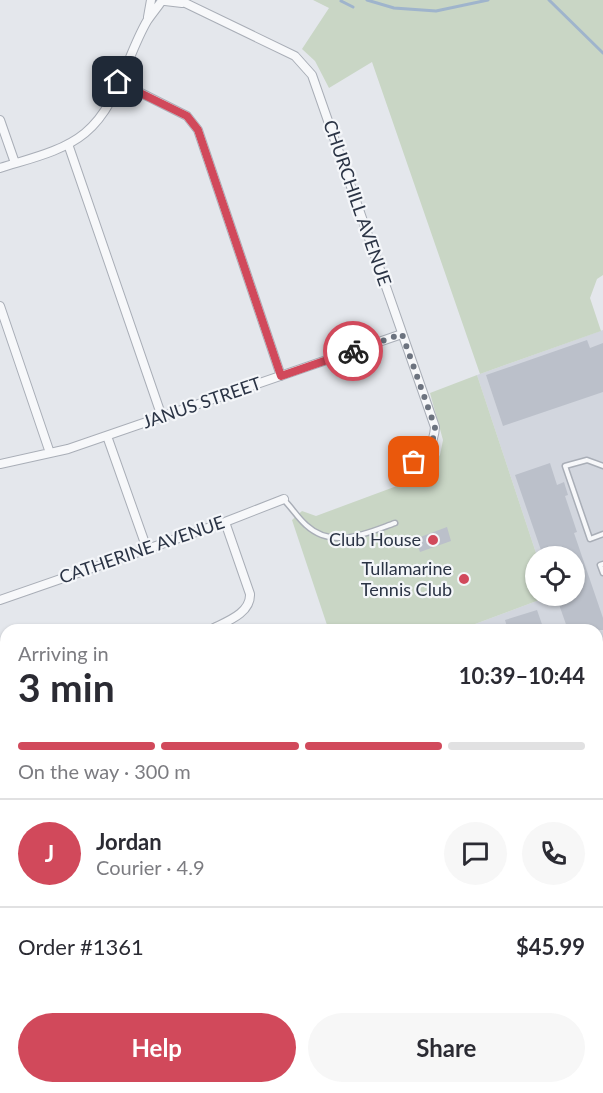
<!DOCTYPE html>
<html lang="en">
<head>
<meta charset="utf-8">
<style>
  body { margin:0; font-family:Lato,sans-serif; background:#f7f7f7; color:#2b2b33; height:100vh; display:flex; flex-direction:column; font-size:22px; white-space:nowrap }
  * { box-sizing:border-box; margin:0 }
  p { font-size:20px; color:#7c7c81 }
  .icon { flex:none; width:33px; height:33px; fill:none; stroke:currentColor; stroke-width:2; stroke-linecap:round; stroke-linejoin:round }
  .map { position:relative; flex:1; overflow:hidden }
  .panel { position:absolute; left:0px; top:624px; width:603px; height:470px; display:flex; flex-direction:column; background:#fff; border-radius:18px 18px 0 0; box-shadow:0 2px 4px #0004 }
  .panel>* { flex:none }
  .tools { position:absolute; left:525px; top:546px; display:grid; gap:12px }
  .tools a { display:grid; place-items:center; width:60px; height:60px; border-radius:50%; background:#fff; box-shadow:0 2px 4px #0004; font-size:30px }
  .pin { position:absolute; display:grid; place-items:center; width:51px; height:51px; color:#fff; margin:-26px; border-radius:12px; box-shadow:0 3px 9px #0006 }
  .courier { position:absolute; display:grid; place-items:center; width:60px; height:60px; margin:-30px; border:4px solid #d1495b; border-radius:50%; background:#fff; color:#222; box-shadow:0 2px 8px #0007 }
  .overview em { font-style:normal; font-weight:700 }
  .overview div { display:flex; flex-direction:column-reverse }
  .overview { display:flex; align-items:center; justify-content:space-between; height:102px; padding:0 18px }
  h1 { font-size:39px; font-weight:700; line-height:45px }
  .bar { display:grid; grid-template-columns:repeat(4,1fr); gap:9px 6px; align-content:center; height:72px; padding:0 18px }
  .bar i { height:8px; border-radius:4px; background:#e1e1e2 }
  .bar .on { background:#d1495b }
  .bar p { grid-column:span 4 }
  .line { display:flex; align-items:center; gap:15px; padding:0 18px; border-top:2px solid #e1e1e2 }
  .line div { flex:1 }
  .round { display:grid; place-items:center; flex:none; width:63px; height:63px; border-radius:32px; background:#f7f7f7 }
  .primary-button { display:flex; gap:12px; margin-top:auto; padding:12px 18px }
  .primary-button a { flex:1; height:69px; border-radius:36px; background:#d1495b; color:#fff; font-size:24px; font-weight:700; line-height:69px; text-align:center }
  .primary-button a+a { background:#f7f7f7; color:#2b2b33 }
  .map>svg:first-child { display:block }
</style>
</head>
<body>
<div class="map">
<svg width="603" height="1093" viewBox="0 0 603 1093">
  <rect width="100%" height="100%" fill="#e4e7ec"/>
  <path fill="#d2d6de" d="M603,330v763h-353l-11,-5h358v-458h-138l91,-34h24v-40h-37l-60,-181z"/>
  <path fill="#c9d6c5" d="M313,0h290v275l-6,4 -7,19 11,33 -121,43 -108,-312 -43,26 -14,-27 -13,-12 27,-41z
    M477,375l60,181h-1v40h14l-91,34h-133l2,-2 -36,-108 10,-9 14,5 97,-36 16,-11 11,-14 3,-15 -13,-47z
    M6,669v53l-6,8v-46z
    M6,879v93l-6,-3v-78z"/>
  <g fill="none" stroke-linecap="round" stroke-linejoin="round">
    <path stroke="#9fb4cc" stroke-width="3" d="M367,0l27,8 42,3 52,-11
      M549,0l54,53
      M341,1l12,6"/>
  </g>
  <path fill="#bbc0ca" d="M587,340l3,8 13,-5v49l-100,34 -17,-51z
    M550,463l7,22 7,-3 4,13 -3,1 12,36 -3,1 29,85v12h-35l-12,-34h18v-40h-31l-28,-81z
    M447,527l4,14 -31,11 -5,-13z
    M537,610l7,20h-36l-3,-10z"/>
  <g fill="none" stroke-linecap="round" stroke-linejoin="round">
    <g stroke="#a9aeb7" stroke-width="7">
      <path id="service" d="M603,466l-16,-6 -22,6 25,73 13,-5
        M284,500c8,8 14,18 22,25 27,25 61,8 89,-2
        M603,564l-3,1 3,8"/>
    </g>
    <g stroke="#a9aeb7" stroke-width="10">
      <path id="minor" d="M179,0l116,56 17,19 123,352c-1,16 -9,31 -25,36
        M165,1l17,2
        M148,17l3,-17
        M119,82l68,34 11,14 83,246
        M0,120l15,43
        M68,144l94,273
        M0,168c28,-9 62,-16 85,-35 33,-27 41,-76 62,-112 4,-6 9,-12 14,-19
        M0,306l50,147
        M107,436l40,113
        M0,464l68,-15 334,-115
        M0,600l225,-78 59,-23
        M210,630c15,-8 41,-16 40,-36l-25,-72
        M597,824l6,-3
        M597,841l6,-1
        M282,1093l9,-5
        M305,1093l3,-5"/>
    </g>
    <g stroke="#a9aeb7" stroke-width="12">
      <path id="tertiary" d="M0,984l6,3
        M206,1088l11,5"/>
    </g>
    <use href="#service" stroke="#f7f8fa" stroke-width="4"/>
    <use href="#minor" stroke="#f7f8fa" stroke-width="8"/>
    <use href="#tertiary" stroke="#f7f8fa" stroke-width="9"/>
  </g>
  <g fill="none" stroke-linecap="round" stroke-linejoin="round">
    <path stroke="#6c737f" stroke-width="6" stroke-dasharray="0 10.8" d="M353,351l49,-17 33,93c-1,16 -8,27 -21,35"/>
    <path stroke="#d1495b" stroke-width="8" d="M118,82l69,34 11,14 83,246 72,-25"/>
  </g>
  <g fill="#d1495b" stroke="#f4f6f9" stroke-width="2">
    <circle cx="433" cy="540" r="6"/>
    <circle cx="464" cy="579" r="6"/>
  </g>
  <g text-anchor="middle" stroke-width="4.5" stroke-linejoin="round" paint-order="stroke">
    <g font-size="18" fill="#2b3445" stroke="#f4f6f9">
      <text transform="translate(357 203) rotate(71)" y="6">CHURCHILL AVENUE</text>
      <text transform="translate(202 403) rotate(-19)" y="6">JANUS STREET</text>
      <text transform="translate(142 550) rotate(-19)" y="6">CATHERINE AVENUE</text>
    </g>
    <g font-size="18" fill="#2b3445" stroke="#f4f6f9" text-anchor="end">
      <text x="421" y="546">Club House</text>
      <text x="452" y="575">Tullamarine<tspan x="452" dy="21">Tennis Club</tspan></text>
    </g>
  </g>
</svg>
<div class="tools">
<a><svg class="icon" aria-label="locate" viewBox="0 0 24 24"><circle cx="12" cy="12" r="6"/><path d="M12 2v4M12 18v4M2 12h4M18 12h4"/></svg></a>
</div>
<div class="pin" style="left:414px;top:462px;background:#ea580c"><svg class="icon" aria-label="bag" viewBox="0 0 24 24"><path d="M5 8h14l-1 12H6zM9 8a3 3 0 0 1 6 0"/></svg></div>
<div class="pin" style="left:118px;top:82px;background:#1f2937"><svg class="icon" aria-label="home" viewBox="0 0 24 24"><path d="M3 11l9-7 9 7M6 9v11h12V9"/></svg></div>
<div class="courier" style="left:353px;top:351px"><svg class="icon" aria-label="bike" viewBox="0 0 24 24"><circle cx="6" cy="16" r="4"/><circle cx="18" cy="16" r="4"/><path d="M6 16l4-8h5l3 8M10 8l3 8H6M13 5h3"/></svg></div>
<section class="panel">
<div class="overview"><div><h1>3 min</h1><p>Arriving in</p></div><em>10:39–10:44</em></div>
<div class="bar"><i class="on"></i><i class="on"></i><i class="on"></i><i></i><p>On the way · 300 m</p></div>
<div class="line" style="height:108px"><b class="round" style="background:#d1495b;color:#fff">J</b><div><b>Jordan</b><p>Courier · 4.9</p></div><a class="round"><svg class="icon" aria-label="chat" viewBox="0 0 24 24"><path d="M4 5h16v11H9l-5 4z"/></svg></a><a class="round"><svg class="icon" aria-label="phone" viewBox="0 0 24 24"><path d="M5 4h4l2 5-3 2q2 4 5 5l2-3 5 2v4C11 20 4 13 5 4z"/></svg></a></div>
<div class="line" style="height:78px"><div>Order #1361</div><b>$45.99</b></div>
<div class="primary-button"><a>Help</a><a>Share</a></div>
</section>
</div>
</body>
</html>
